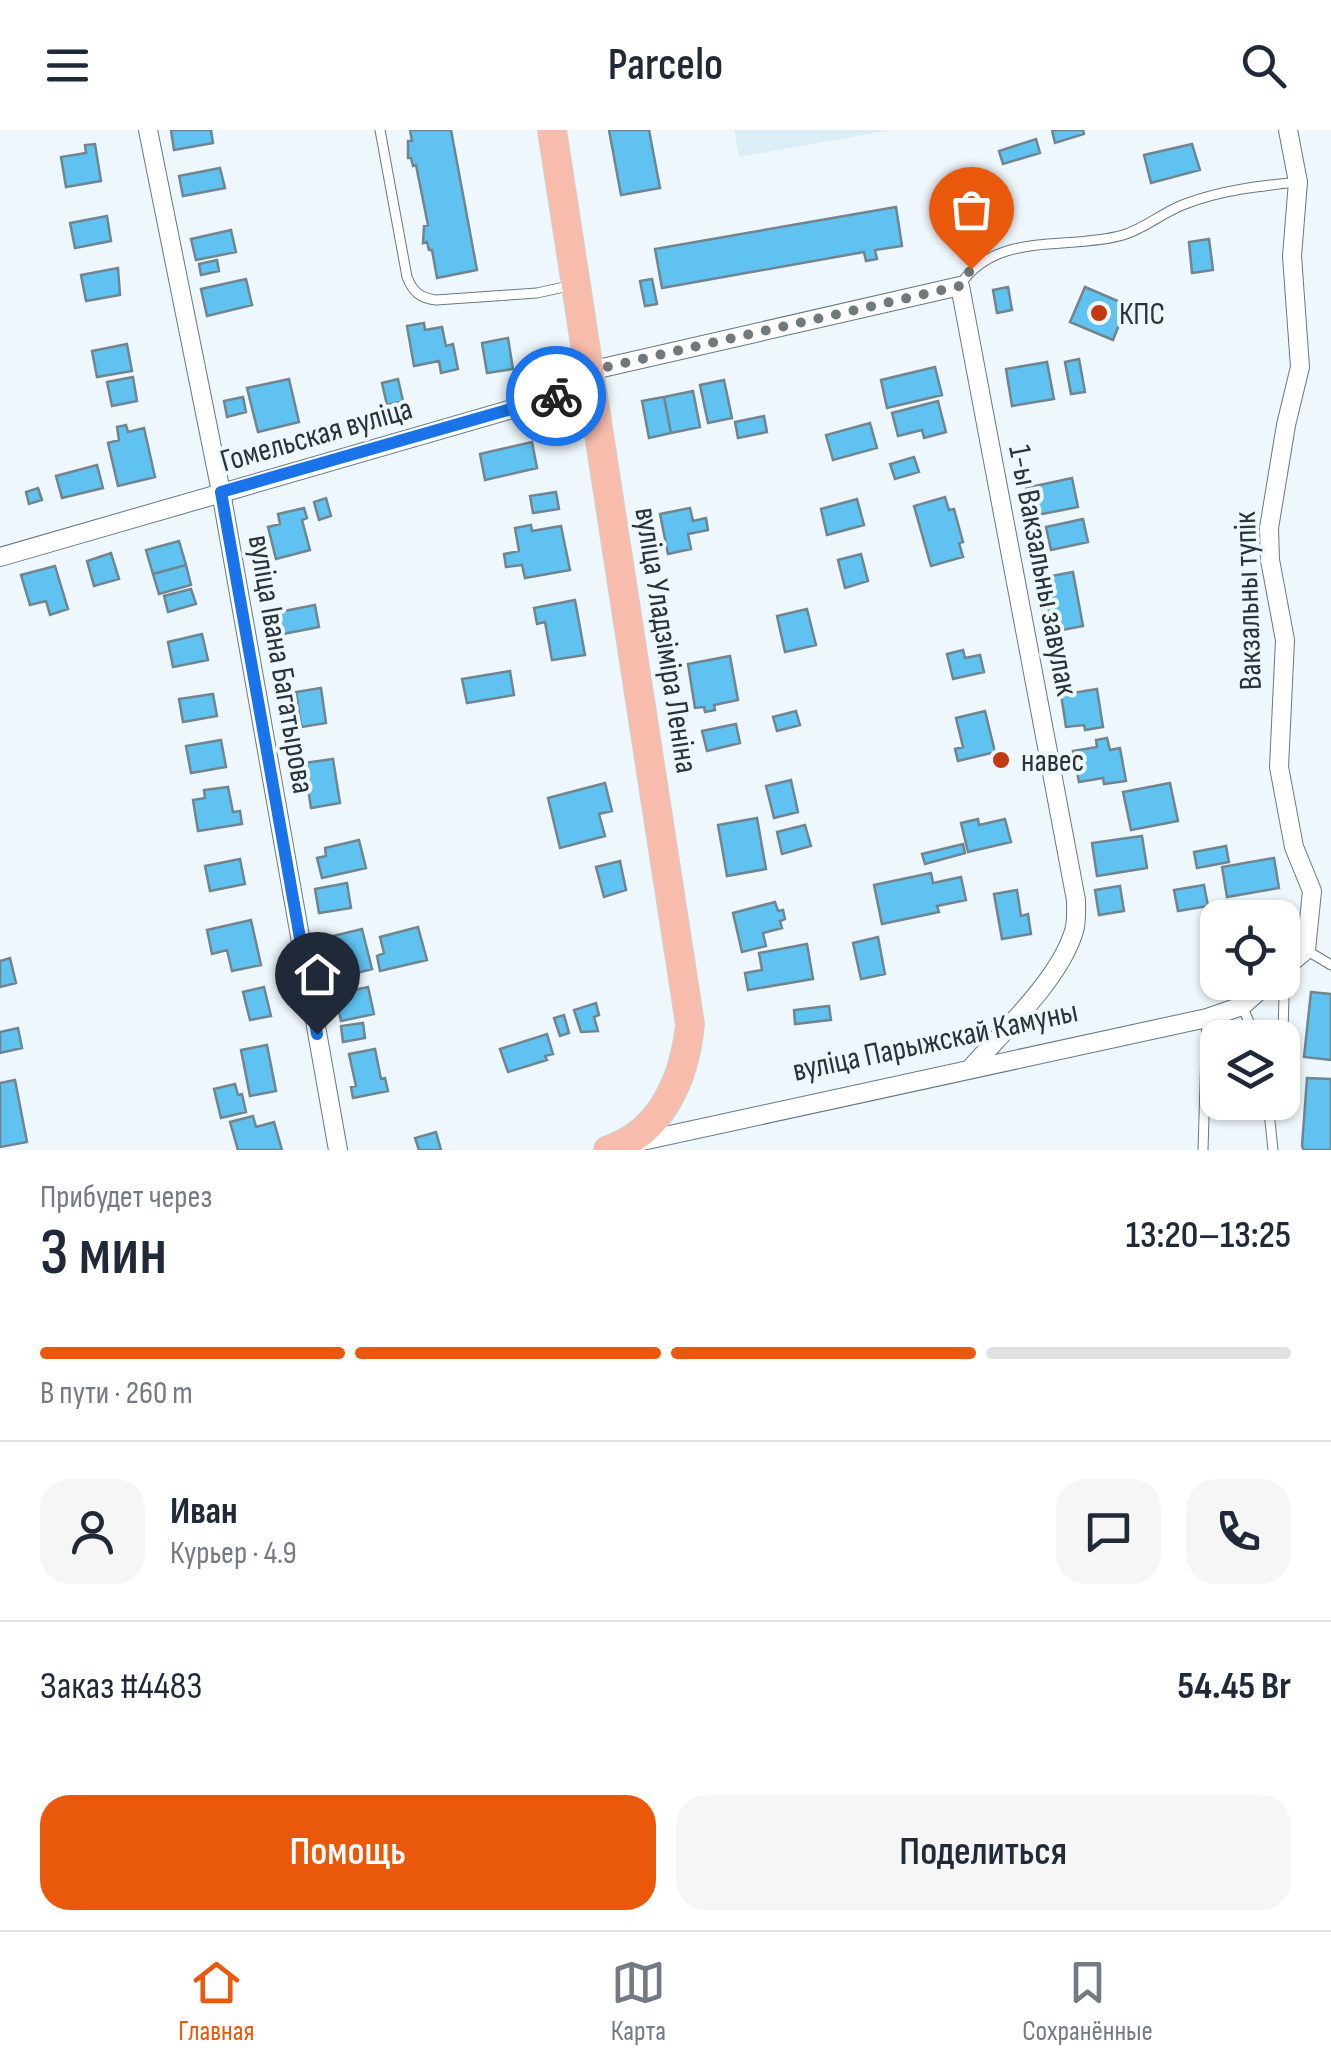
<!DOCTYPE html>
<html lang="ru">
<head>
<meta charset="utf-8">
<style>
  body { margin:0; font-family:"Sofia Sans Condensed",sans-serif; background:#f6f6f7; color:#1f2937; height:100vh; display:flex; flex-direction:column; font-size:38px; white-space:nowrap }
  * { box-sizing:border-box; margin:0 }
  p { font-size:32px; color:#747a83 }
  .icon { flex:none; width:55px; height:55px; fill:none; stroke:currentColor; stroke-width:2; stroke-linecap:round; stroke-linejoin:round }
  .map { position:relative; height:1020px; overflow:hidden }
  .side { display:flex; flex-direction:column; background:#fff; flex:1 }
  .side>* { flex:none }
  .controls { position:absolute; left:1200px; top:770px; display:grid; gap:20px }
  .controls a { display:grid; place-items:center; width:100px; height:100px; border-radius:20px; background:#fff; box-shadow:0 2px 8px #0004; font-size:50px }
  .pin { position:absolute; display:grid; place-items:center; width:85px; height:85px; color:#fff; margin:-102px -42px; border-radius:50% 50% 50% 0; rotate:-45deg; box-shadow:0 0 10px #0007 }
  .pin .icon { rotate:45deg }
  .courier { position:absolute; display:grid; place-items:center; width:100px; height:100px; margin:-50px; border:8px solid #1a73e8; border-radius:50%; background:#fff; color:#222; box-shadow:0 2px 12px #0007 }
  .headline em { font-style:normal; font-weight:600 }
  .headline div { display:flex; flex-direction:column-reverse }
  .headline { display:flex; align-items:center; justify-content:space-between; height:170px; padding:0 40px }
  h1 { font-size:65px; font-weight:600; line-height:75px }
  .bar { display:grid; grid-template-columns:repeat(4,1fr); gap:15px 10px; align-content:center; height:120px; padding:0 40px }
  .bar i { height:12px; border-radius:8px; background:#e0e1e3 }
  .bar .selected { background:#ea580c }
  .bar p { grid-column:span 4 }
  .line { display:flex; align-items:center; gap:25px; padding:0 40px; border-top:2px solid #e0e1e3 }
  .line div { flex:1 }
  .round { display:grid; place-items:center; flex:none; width:105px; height:105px; border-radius:30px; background:#f6f6f7 }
  .primary-button { display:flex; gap:20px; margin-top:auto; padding:20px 40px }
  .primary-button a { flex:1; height:115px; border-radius:30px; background:#ea580c; color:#fff; font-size:40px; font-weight:600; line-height:115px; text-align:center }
  .primary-button a+a { background:#f6f6f7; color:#1f2937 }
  header { display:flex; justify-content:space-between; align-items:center; height:130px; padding:0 40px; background:#fff; font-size:45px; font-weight:600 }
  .menu { display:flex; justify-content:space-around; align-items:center; height:140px; border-top:2px solid #e0e1e3; background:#fff; font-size:28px; color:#747a83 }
  .menu a { display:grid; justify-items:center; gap:5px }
  .menu .selected { color:#ea580c }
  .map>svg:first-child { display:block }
</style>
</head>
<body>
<header><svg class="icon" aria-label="menu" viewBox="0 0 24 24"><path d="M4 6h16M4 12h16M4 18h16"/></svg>Parcelo<svg class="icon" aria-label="search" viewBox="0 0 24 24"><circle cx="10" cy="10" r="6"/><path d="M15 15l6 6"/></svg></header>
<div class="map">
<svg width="1331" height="1020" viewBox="0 0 1331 1020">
  <rect width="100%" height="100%" fill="#eef7fc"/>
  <path fill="#dbeef8" d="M734,0h157l-152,27z"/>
  <path fill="#5fc2f0" stroke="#708590" stroke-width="2.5" d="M171,0h40l2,13 -39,7z
    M410,0h41l26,140 -40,8 -5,-28h-3l-2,-8 -4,1 1,-17 4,-1 -12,-60 -3,1 -2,-8h-3v-17h4z
    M609,0h40l11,58 -39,7z
    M1052,0h31l1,4 -29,9z
    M1036,9l4,14 -37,11 -4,-13z
    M95,14l6,37 -35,6 -5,-30 25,-4 -1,-8z
    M1192,14l8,26 -49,13 -7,-28z
    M220,38l5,20 -42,8 -4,-20z
    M987,64l5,23 -30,8 -6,-24z
    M896,77l6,39 -27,4 2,9 -11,2 -2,-9 -202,36 -7,-39z
    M107,86l4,25 -36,7 -5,-25z
    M231,100l5,22 -40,8 -5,-21z
    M1209,109l4,31 -21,3 -3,-31z
    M217,130l2,11 -18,4 -2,-11z
    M118,138l2,27 -34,6 -5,-26z
    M246,149l6,26 -45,11 -6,-27z
    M652,149l5,25 -12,2 -5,-25z
    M1008,157l4,23 -15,3 -4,-23z
    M1085,157l42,18 -14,35 -43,-18z
    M424,193l1,7 17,-3 4,19 7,-2 5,25 -17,4 -2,-12 -25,5 -7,-40z
    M508,208l5,31 -26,4 -5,-30z
    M127,214l5,27 -35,6 -5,-26z
    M1079,229l6,33 -14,2 -6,-32z
    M1047,232l7,37 -42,7 -6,-37z
    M935,237l7,28 -55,13 -6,-28z
    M133,247l4,24 -25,5 -5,-24z
    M289,249l10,43 -41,10 -11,-44z
    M398,249l5,22 -16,4 -5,-22z
    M724,250l8,38 -24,5 -8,-38z
    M693,261l7,36 -29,6 -7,-36z
    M243,267l3,15 -19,5 -3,-16z
    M664,267l7,36 -22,5 -7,-37z
    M938,271l8,31 -22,6 -2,-8 -24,6 -6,-23z
    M764,286l3,16 -29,6 -3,-16z
    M870,293l7,25 -44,12 -7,-25z
    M126,295l2,7 16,-4 11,49 -37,9 -10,-43 11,-3 -2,-13z
    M532,312l5,26 -52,12 -5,-26z
    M914,327l5,15 -24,7 -5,-15z
    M97,335l6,23 -41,10 -6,-22z
    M1072,348l6,29 -46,9 -6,-28z
    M38,358l4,12 -13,4 -3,-12z
    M556,362l3,17 -26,4 -3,-17z
    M945,367l4,13 5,-1 9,33 -4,1 4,14 -32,9 -17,-60z
    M326,368l5,18 -12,4 -5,-18z
    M857,369l7,26 -37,10 -6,-26z
    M304,378l3,10 -5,2 8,30 -34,9 -8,-32 12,-3 -2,-10z
    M690,378l3,13 13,-3 2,12 -20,4 3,15 -23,5 -8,-40z
    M1083,389l5,23 -37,8 -5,-23z
    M531,395l1,6 29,-5 9,44 -45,8 -3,-13 -16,2 -2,-13 15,-3 -4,-23z
    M179,411l7,24 -33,9 -7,-24z
    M111,423l8,26 -25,7 -7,-25z
    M861,424l7,27 -23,7 -7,-28z
    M186,435l5,20 -32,9 -6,-20z
    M55,436l13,43 -18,6 -4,-14 -16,4 -9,-30z
    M1073,442l10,54 -31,6 -11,-54z
    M191,459l5,15 -28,8 -4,-16z
    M575,470l10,55 -33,5 -7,-38 -8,2 -3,-16z
    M315,475l4,22 -36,7 -4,-22z
    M807,479l9,36 -31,7 -8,-36z
    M202,504l6,26 -35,7 -5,-25z
    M963,520l2,8 15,-3 4,17 -31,7 -6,-25z
    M730,526l8,44 -24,5 1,5 -10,2 -1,-5 -9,1 -7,-44z
    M510,541l4,24 -47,8 -5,-24z
    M321,558l5,35 -25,4 -5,-35z
    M1097,559l6,38 -18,3 -1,-5 -18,2 -5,-32z
    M213,564l4,22 -34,6 -4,-23z
    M796,581l4,14 -23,6 -4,-14z
    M985,581l10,41 -37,9 -3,-12 8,-2 -7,-29z
    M736,594l4,19 -33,8 -5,-20z
    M1107,608l3,12 10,-2 6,33 -22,3 -1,-6 -24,4 -6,-31 24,-4 -1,-7z
    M221,610l5,27 -35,6 -5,-27z
    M333,629l7,44 -29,5 -7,-45z
    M791,650l7,32 -24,6 -8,-32z
    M605,653l7,28 -13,3 6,22 -45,12 -12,-50z
    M1170,653l8,38 -47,9 -8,-38z
    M228,657l5,25 7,-1 2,13 -44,7 -5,-31 12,-2 -1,-8z
    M757,688l9,51 -39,7 -9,-51z
    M978,689l1,6 26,-6 6,23 -43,10 -7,-29z
    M805,695l6,21 -29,8 -5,-22z
    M1142,706l5,32 -50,8 -5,-33z
    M359,710l7,28 -44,10 -5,-20 9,-2 -1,-8z
    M963,714l2,9 -40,11 -3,-10z
    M1226,716l3,16 -32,6 -3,-16z
    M1274,728l5,30 -52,9 -5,-30z
    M240,729l5,25 -35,7 -5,-25z
    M620,731l6,29 -22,7 -8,-30z
    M931,743l2,10 28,-6 5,23 -29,6 2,6 -57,12 -8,-39z
    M347,753l4,25 -32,5 -4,-24z
    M1204,755l4,21 -30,5 -4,-21z
    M1120,756l4,25 -25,4 -4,-25z
    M1017,760l4,26 7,-2 3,20 -29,5 -8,-45z
    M775,772l3,9 5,-1 2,9 -5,2 2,7 -19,5 3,13 -24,6 -9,-39z
    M251,790l10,45 -29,6 -5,-21 -15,4 -5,-24z
    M418,797l9,33 -47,11 -3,-15 7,-3 -4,-16z
    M362,799l10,40 -34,9 -9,-41z
    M878,807l7,37 -24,5 -8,-36z
    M807,814l6,35 -65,11 -3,-17 17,-3 -3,-17z
    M10,828l6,25 -16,4v-26z
    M264,857l7,29 -21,4 -7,-28z
    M368,857l6,27 -33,7 -6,-27z
    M1311,862l20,2v66l-27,-3z
    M596,873l3,12 -5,2 4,14 -17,1 -7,-22z
    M829,876l2,14 -36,4 -1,-14z
    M564,885l5,18 -9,3 -6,-18z
    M363,893l2,15 -22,4 -2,-16z
    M18,898l4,20 -22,5v-21z
    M547,904l6,20 -8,2 2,4 -39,12 -8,-23z
    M267,915l9,46 -26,5 -9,-46z
    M375,919l6,30 4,-1 3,13 -35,7 -2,-11 5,-1 -7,-32z
    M1307,948l24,1v71h-27l-2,-4z
    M15,950l12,62 -27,5v-64z
    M235,954l3,11 4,-1 4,18 -25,6 -7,-29z
    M253,986l3,11 18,-5 8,28h-44l-8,-28z
    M436,1002l5,18h-22l-4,-12z"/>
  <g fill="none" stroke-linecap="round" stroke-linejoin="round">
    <g stroke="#647984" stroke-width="11">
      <path id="service" d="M380,0l27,147c6,15 13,21 29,23l101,-7 36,-8
        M960,155c37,-55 107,-34 163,-50 21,-6 40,-23 62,-31 36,-14 75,-18 113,-22
        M1306,820l25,15
        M1242,876l14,32
        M1278,908l5,-6 1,-36
        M1268,972l5,48
        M1203,1020l4,-132"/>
    </g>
    <g stroke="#647984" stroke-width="20">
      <path id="minor" d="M148,0l73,362 117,658
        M589,241l371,-85 116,614c0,9 1,22 -2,31 -14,48 -71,100 -103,137
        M0,427l592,-171
        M1282,840l24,-20 6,-59 -18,-44 -15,-80 6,-127 -15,-80 -1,-32 17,-103 14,-58 -8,-111 6,-74 -10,-52
        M633,1013l574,-125 35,-12 27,-24"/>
    </g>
    <g stroke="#d0d2d3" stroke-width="30">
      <path id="primary" d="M552,0l138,894c-5,53 -28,109 -82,126"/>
    </g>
    <use href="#service" stroke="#fff" stroke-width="9"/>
    <use href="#minor" stroke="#fff" stroke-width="18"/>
    <use href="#primary" stroke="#f7bcac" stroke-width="28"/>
  </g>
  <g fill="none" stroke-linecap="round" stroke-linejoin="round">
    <path stroke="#6f787d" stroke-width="10" stroke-dasharray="0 18" d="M556,266l36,-10 -3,-15 371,-85 11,-17"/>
    <path stroke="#1a73e8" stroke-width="12" d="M317,904l-96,-542 335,-96"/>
  </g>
  <g fill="#c23912" stroke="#eef7fc" stroke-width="4">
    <circle cx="1099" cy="183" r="10"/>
    <circle cx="1001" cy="630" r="10"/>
  </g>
  <g text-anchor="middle" stroke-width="8" stroke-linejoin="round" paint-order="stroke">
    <g font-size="32" fill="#2a3338" stroke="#eef7fc" text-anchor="start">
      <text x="1119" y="194">КПС</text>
      <text x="1021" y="641">навес</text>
    </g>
    <g font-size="32" fill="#2a3338" stroke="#eef7fc">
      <text transform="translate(316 304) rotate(-16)" y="11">Гомельская вуліца</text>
      <text transform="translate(1044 440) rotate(79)" y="11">1-ы Вакзальны завулак</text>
      <text transform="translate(1247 471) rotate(-92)" y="11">Вакзальны тупік</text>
      <text transform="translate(667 510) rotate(81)" y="11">вуліца Уладзіміра Леніна</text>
      <text transform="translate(282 534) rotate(80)" y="11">вуліца Івана Багатырова</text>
      <text transform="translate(935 910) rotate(-12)" y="11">вуліца Парыжскай Камуны</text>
    </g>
  </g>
</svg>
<div class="controls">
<a><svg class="icon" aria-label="locate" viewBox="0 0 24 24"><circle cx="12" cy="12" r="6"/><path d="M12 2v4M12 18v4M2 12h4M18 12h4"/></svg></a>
<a><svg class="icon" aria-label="layers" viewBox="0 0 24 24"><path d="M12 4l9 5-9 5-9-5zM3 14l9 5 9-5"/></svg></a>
</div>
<div class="pin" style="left:971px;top:139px;background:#ea580c"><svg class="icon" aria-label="bag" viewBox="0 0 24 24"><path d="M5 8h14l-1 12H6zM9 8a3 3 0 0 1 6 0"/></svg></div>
<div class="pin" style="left:317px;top:904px;background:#1f2937"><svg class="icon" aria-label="home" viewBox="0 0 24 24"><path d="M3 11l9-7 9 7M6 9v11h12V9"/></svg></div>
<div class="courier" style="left:556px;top:266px"><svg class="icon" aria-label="bike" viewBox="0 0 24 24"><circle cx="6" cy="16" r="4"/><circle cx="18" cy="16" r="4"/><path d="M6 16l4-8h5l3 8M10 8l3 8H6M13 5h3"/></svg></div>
</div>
<section class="side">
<div class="headline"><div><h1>3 мин</h1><p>Прибудет через</p></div><em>13:20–13:25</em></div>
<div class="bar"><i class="selected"></i><i class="selected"></i><i class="selected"></i><i></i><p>В пути · 260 m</p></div>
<div class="line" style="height:180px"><a class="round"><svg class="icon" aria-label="person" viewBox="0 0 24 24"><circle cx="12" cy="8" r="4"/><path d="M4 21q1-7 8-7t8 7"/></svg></a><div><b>Иван</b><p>Курьер · 4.9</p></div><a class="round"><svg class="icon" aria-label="chat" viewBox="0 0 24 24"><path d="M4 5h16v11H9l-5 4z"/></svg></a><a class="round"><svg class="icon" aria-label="phone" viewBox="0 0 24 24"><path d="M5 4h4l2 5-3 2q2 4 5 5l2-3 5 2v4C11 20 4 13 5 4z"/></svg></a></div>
<div class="line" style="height:130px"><div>Заказ #4483</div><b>54.45 Br</b></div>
<div class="primary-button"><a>Помощь</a><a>Поделиться</a></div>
</section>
<nav class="menu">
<a class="selected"><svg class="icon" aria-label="home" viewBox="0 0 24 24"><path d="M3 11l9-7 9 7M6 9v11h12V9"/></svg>Главная</a>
<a><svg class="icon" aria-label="map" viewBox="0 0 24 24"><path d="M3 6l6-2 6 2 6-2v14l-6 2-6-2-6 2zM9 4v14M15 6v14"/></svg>Карта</a>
<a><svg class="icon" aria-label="saved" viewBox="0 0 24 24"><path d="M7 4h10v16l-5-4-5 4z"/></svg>Сохранённые</a>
</nav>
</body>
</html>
